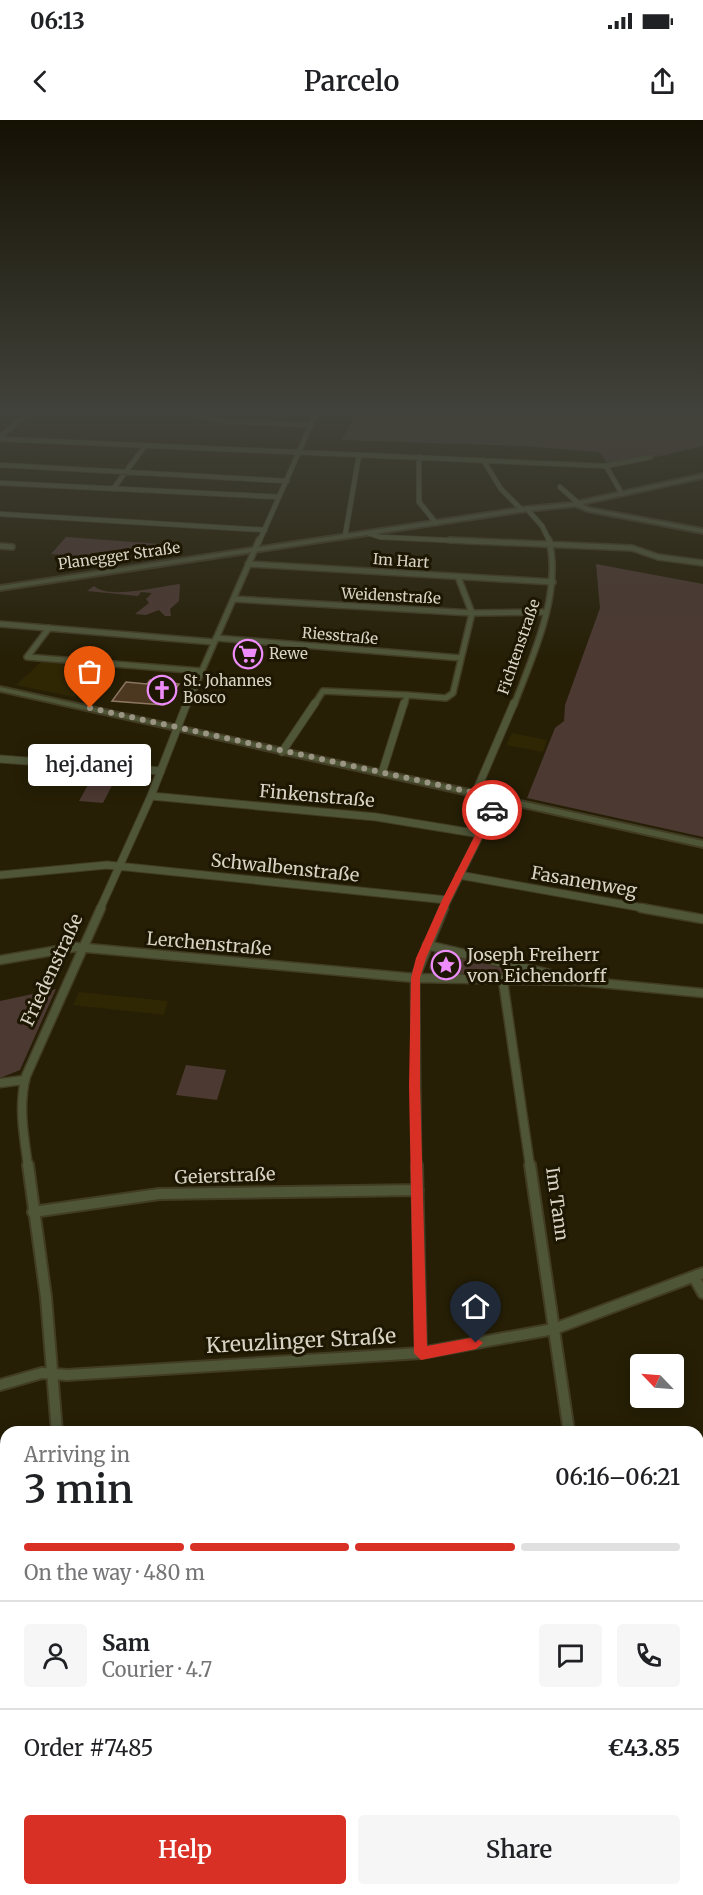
<!DOCTYPE html>
<html lang="en">
<head>
<meta charset="utf-8">
<style>
  body { margin:0; font-family:Merriweather,serif; background:#f6f6f6; color:#202124; height:100vh; display:flex; flex-direction:column; font-size:22px; white-space:nowrap }
  * { box-sizing:border-box; margin:0 }
  p { font-size:20px; color:#757577 }
  .icon { flex:none; width:33px; height:33px; fill:none; stroke:currentColor; stroke-width:2; stroke-linecap:round; stroke-linejoin:round }
  .map { position:relative; flex:1; overflow:hidden }
  .side { position:absolute; left:0px; top:1306px; width:704px; height:470px; display:flex; flex-direction:column; background:#fff; border-radius:18px 18px 0 0; box-shadow:0 3px 15px #0003 }
  .side>* { flex:none }
  .needle { width:39px; rotate:295deg }
  .tools { position:absolute; left:630px; top:1234px; display:grid; gap:12px }
  .tools a { display:grid; place-items:center; width:54px; height:54px; border-radius:6px; background:#fff; box-shadow:0 3px 15px #0003; font-size:30px }
  .pin { position:absolute; display:grid; place-items:center; width:51px; height:51px; color:#fff; margin:-62px -26px; border-radius:50% 50% 50% 0; rotate:-45deg; box-shadow:0 0 6px #0007 }
  .pin .icon { rotate:45deg }
  .courier { position:absolute; display:grid; place-items:center; width:60px; height:60px; margin:-30px; border:4px solid #d93025; border-radius:50%; background:#fff; color:#222; box-shadow:0 2px 8px #0007 }
  .bubble { position:absolute; height:42px; border-radius:6px; background:#fff; box-shadow:0 3px 15px #0003; font-size:20px; font-weight:600; line-height:42px; text-align:center }
  .overview em { font-style:normal; font-weight:600 }
  .overview div { display:flex; flex-direction:column-reverse }
  .overview { display:flex; align-items:center; justify-content:space-between; height:102px; padding:0 24px }
  h1 { font-size:39px; font-weight:600; line-height:45px }
  .bar { display:grid; grid-template-columns:repeat(4,1fr); gap:9px 6px; align-content:center; height:72px; padding:0 24px }
  .bar i { height:8px; border-radius:4px; background:#e0e0e0 }
  .bar .on { background:#d93025 }
  .bar p { grid-column:span 4 }
  .line { display:flex; align-items:center; gap:15px; padding:0 24px; border-top:2px solid #e0e0e0 }
  .line div { flex:1 }
  .round { display:grid; place-items:center; flex:none; width:63px; height:63px; border-radius:6px; background:#f6f6f6 }
  .button { display:flex; gap:12px; margin-top:auto; padding:12px 24px }
  .button a { flex:1; height:69px; border-radius:6px; background:#d93025; color:#fff; font-size:24px; font-weight:600; line-height:69px; text-align:center }
  .button a+a { background:#f6f6f6; color:#202124 }
  .status { display:flex; justify-content:space-between; align-items:center; height:42px; padding:0 30px; background:#fff; direction:ltr }
  .status svg { height:16px; fill:currentColor }
  header { display:flex; justify-content:space-between; align-items:center; height:78px; padding:0 24px; background:#fff; font-size:27px; font-weight:600 }
  .map>svg:first-child { display:block }
</style>
</head>
<body>
<div class="status"><b>06:13</b><svg viewBox="0 0 49 12"><path d="M0 12V9h3v3zM5 12V6h3v6zM10 12V3h3v9zM15 12V0h3v12zM26 1h20v11H26zM47 4h2v5h-2z"/></svg></div>
<header><svg class="icon" aria-label="back" viewBox="0 0 24 24"><path d="M15 5l-7 7 7 7"/></svg>Parcelo<svg class="icon" aria-label="share" viewBox="0 0 24 24"><path d="M12 15V3M7 8l5-5 5 5M5 13v7h14v-7"/></svg></header>
<div class="map">
<svg width="703" height="1775" viewBox="0 0 703 1775">
  <rect width="100%" height="100%" fill="#261f06"/>
  <path fill="#2f2604" d="M42,541l40,3h20l-28,33 -58,-12z
    M512,613l35,7 -4,12 -37,-7z
    M79,872l89,9 -4,14 -91,-10z"/>
  <path fill="#4c3932" d="M361,291h342v35l-47,11 -7,-2 -41,9 -9,-12 -79,-6 -178,-6 13,-27z
    M66,417l108,8 -3,4 -31,-2 -7,8 -37,-3 -5,5 -40,-3z
    M596,444l107,20v253l-176,-39 28,-70 9,-7 1,-16 35,-97z
    M180,464l-1,17 -9,8 1,7h-6l-6,-6 -13,5 -11,-1 14,-11 -3,-4 6,-6 -11,-1 -3,4 -51,-5 7,-5c16,14 66,0 86,-2z
    M95,652l23,2 -15,29 -24,-2z
    M435,831l110,26 -111,-4 -5,-5z
    M56,869l-36,81 -20,8v-77z
    M186,945l40,5 -9,30 -41,-5z"/>
  <path fill="#4c3721" stroke="#8c7661" stroke-width="1.5" d="M150,560l29,4 -15,21 -52,-4 14,-19 21,2z"/>
  <g fill="none" stroke-linecap="round" stroke-linejoin="round">
    <g stroke="#423c25" stroke-width="6">
      <path id="minor-far5" d="M173,291l52,10 85,4
        M0,292l28,1
        M0,317l31,-26
        M0,319l606,27
        M419,337v45l17,21
        M483,340l18,29 21,21
        M0,345l287,16
        M0,363l279,14
        M560,367l18,16
        M113,369l32,-43
        M622,374l-16,-28 45,-9
        M527,389l15,17 8,16
        M0,394l265,16
        M368,413l12,4 104,5
        M345,416l14,-81
        M259,422l58,-131"/>
    </g>
    <g stroke="#423c25" stroke-width="8">
      <path id="minor-far4" d="M450,420l182,8 26,9 45,6
        M0,426l12,1
        M248,444l305,18
        M234,479l238,14 74,-1
        M0,504l214,18
        M49,508l-22,29 174,14
        M216,518l245,20
        M187,585l72,-165
        M314,585l9,-14 84,4
        M404,585l3,-10 39,3 7,-5 19,-80 -14,-36
        M514,585c19,-50 48,-111 35,-165"/>
    </g>
    <g stroke="#423c25" stroke-width="9">
      <path id="minor-far3" d="M282,632l33,-49
        M0,639l161,12
        M382,653l22,-70
        M475,674l39,-91
        M151,676l225,21 104,17
        M0,755l107,-10 340,35
        M459,755l190,34
        M100,789l51,-113 36,-93
        M443,789l55,-111"/>
    </g>
    <g stroke="#423c25" stroke-width="11">
      <path id="minor-far2" d="M641,788l62,11
        M427,825l140,33
        M0,840l76,-13 339,31 164,3 124,12
        M503,861l27,185
        M0,963l24,-3
        M28,1046c-4,-30 -10,-60 -2,-90l75,-168
        M417,1046l-2,-188 29,-70"/>
    </g>
    <g stroke="#423c25" stroke-width="14">
      <path id="minor-far1" d="M28,1045l18,132 11,135
        M417,1045l4,188
        M530,1045l39,267
        M33,1092l126,-18 259,-4
        M694,1157l9,16
        M0,1265l42,-12 25,2 354,-22 133,-24 149,-56"/>
    </g>
    <g stroke="#423c25" stroke-width="16">
      <path id="minor" d="M0,1689l6,-2
        M105,1770l1,5
        M437,1770v5
        M668,1770l1,5
        M343,1775l12,-5"/>
    </g>
    <g stroke="#423c25" stroke-width="4">
      <path id="tertiary" d="M703,354v4l-121,26 7,4 114,21v4l-116,-22 -12,-5 -48,5 -527,79v-4l527,-79 44,-4z
        M0,567l703,154v6l-703,-156z"/>
    </g>
    <use href="#minor-far5" stroke="#4f5638" stroke-width="4.5"/>
    <use href="#minor-far4" stroke="#4f5638" stroke-width="5"/>
    <use href="#minor-far3" stroke="#4f5638" stroke-width="7"/>
    <use href="#minor-far2" stroke="#4f5638" stroke-width="8"/>
    <use href="#minor-far1" stroke="#4f5638" stroke-width="10"/>
    <use href="#minor" stroke="#4f5638" stroke-width="14"/>
    <use href="#tertiary" fill="#4f5638" fill-rule="evenodd"/>
  </g>
  <linearGradient id="sky" x2="0" y2="1"><stop stop-color="#151103"/><stop offset="0.54" stop-color="#41423b"/><stop offset="1" stop-color="#41423b" stop-opacity="0"/></linearGradient>
  <rect width="703" height="540" fill="url(#sky)"/>
  <path fill="#d93025" d="M492,687l4,3 -45,90 -25,58 -6,20v108l7,260 49,-9 7,6 -7,6 -55,11 -7,-7 -5,-267 2,-108 5,-20 26,-58 46,-90z"/>
  <g fill="none" stroke-linecap="round" stroke-linejoin="round">
    <path stroke="#9a9482" stroke-width="6" stroke-dasharray="0 10.8" d="M90,588l408,90 -6,12"/>
  </g>
  <defs>
    <g id="supermarket-ring" transform="scale(1.5)"><circle r="9.5" fill="#1d1600" stroke="#ed8cfa" stroke-width="1.5"/><path d="M-6-5.5h2.5l.6 2H6L4.5 2H-2.5L-4.4-4H-6ZM-1.5 3.2a1.3 1.3 0 1 0 .1 0ZM3 3.2a1.3 1.3 0 1 0 .1 0Z" fill="#ed8cfa"/></g>
    <g id="church-ring" transform="scale(1.5)"><circle r="9.5" fill="#1d1600" stroke="#ed8cfa" stroke-width="1.5"/><path d="M-1.2-6h2.4v3.5h3.3v2.4h-3.3V6h-2.4V-.1h-3.3v-2.4h3.3Z" fill="#ed8cfa"/></g>
    <g id="sight-ring" transform="scale(1.5)"><circle r="9.5" fill="#1d1600" stroke="#ed8cfa" stroke-width="1.5"/><path d="M0-6L1.8-2.2L6-1.7L2.9 1.2L3.7 5.4L0 3.3L-3.7 5.4L-2.9 1.2L-6-1.7L-1.8-2.2Z" fill="#ed8cfa"/></g>
  </defs>
  <g fill-rule="evenodd">
    <use href="#supermarket-ring" x="248" y="534"/>
    <use href="#church-ring" x="162" y="570"/>
    <use href="#sight-ring" x="446" y="845"/>
  </g>
  <g text-anchor="middle" stroke-width="6" stroke-linejoin="round" paint-order="stroke">
    <g font-size="15" fill="#d8d3c5" stroke="#1d1600">
      <text transform="translate(119 436) rotate(-8)" y="5">Planegger Straße</text>
      <text transform="translate(401 441) rotate(4)" y="5">Im Hart</text>
      <text transform="translate(391 476) rotate(3)" y="5">Weidenstraße</text>
      <text transform="translate(340 516) rotate(5)" y="5">Riesstraße</text>
      <text transform="translate(519 527) rotate(-71)" y="5">Fichtenstraße</text>
    </g>
    <g font-size="15" fill="#d8d3c5" stroke="#1d1600" text-anchor="start">
      <text x="269" y="539">Rewe</text>
      <text x="183" y="566">St. Johannes<tspan x="183" dy="17">Bosco</tspan></text>
    </g>
    <g font-size="18" fill="#d8d3c5" stroke="#1d1600">
      <text transform="translate(317 676) rotate(5)" y="6">Finkenstraße</text>
      <text transform="translate(285 748) rotate(6)" y="6">Schwalbenstraße</text>
      <text transform="translate(584 762) rotate(10)" y="6">Fasanenweg</text>
      <text transform="translate(209 824) rotate(5)" y="6">Lerchenstraße</text>
      <text transform="translate(52 850) rotate(-65)" y="6">Friedenstraße</text>
      <text transform="translate(225 1056) rotate(-2)" y="6">Geierstraße</text>
      <text transform="translate(557 1084) rotate(82)" y="6">Im Tann</text>
    </g>
    <g font-size="18" fill="#d8d3c5" stroke="#1d1600" text-anchor="start">
      <text x="467" y="841">Joseph Freiherr<tspan x="467" dy="21">von Eichendorff</tspan></text>
    </g>
    <g font-size="21" fill="#d8d3c5" stroke="#1d1600">
      <text transform="translate(301 1221) rotate(-3)" y="7">Kreuzlinger Straße</text>
    </g>
  </g>
</svg>
<div class="tools">
<a><svg class="needle" viewBox="-14 -14 28 28"><path d="M0-13l5 13h-10z" fill="#e53935"/><path d="M0 13l5-13h-10z" fill="#757577"/></svg></a>
</div>
<div class="pin" style="left:90px;top:588px;background:#ea580c"><svg class="icon" aria-label="bag" viewBox="0 0 24 24"><path d="M5 8h14l-1 12H6zM9 8a3 3 0 0 1 6 0"/></svg></div>
<div class="pin" style="left:476px;top:1223px;background:#1f2937"><svg class="icon" aria-label="home" viewBox="0 0 24 24"><path d="M3 11l9-7 9 7M6 9v11h12V9"/></svg></div>
<div class="courier" style="left:492px;top:690px"><svg class="icon" aria-label="car" viewBox="0 0 24 24"><path d="M5 17H2v-5l4-1 3-4h7l3 4 3 1v5h-3M9 17h6M6 11h13"/><circle cx="7" cy="17" r="2"/><circle cx="17" cy="17" r="2"/></svg></div>
<div class="bubble" style="left:28px;top:624px;width:123px">hej.danej</div>
<section class="side">
<div class="overview"><div><h1>3 min</h1><p>Arriving in</p></div><em>06:16–06:21</em></div>
<div class="bar"><i class="on"></i><i class="on"></i><i class="on"></i><i></i><p>On the way · 480 m</p></div>
<div class="line" style="height:108px"><a class="round"><svg class="icon" aria-label="person" viewBox="0 0 24 24"><circle cx="12" cy="8" r="4"/><path d="M4 21q1-7 8-7t8 7"/></svg></a><div><b>Sam</b><p>Courier · 4.7</p></div><a class="round"><svg class="icon" aria-label="chat" viewBox="0 0 24 24"><path d="M4 5h16v11H9l-5 4z"/></svg></a><a class="round"><svg class="icon" aria-label="phone" viewBox="0 0 24 24"><path d="M5 4h4l2 5-3 2q2 4 5 5l2-3 5 2v4C11 20 4 13 5 4z"/></svg></a></div>
<div class="line" style="height:78px"><div>Order #7485</div><b>€43.85</b></div>
<div class="button"><a>Help</a><a>Share</a></div>
</section>
</div>
</body>
</html>
